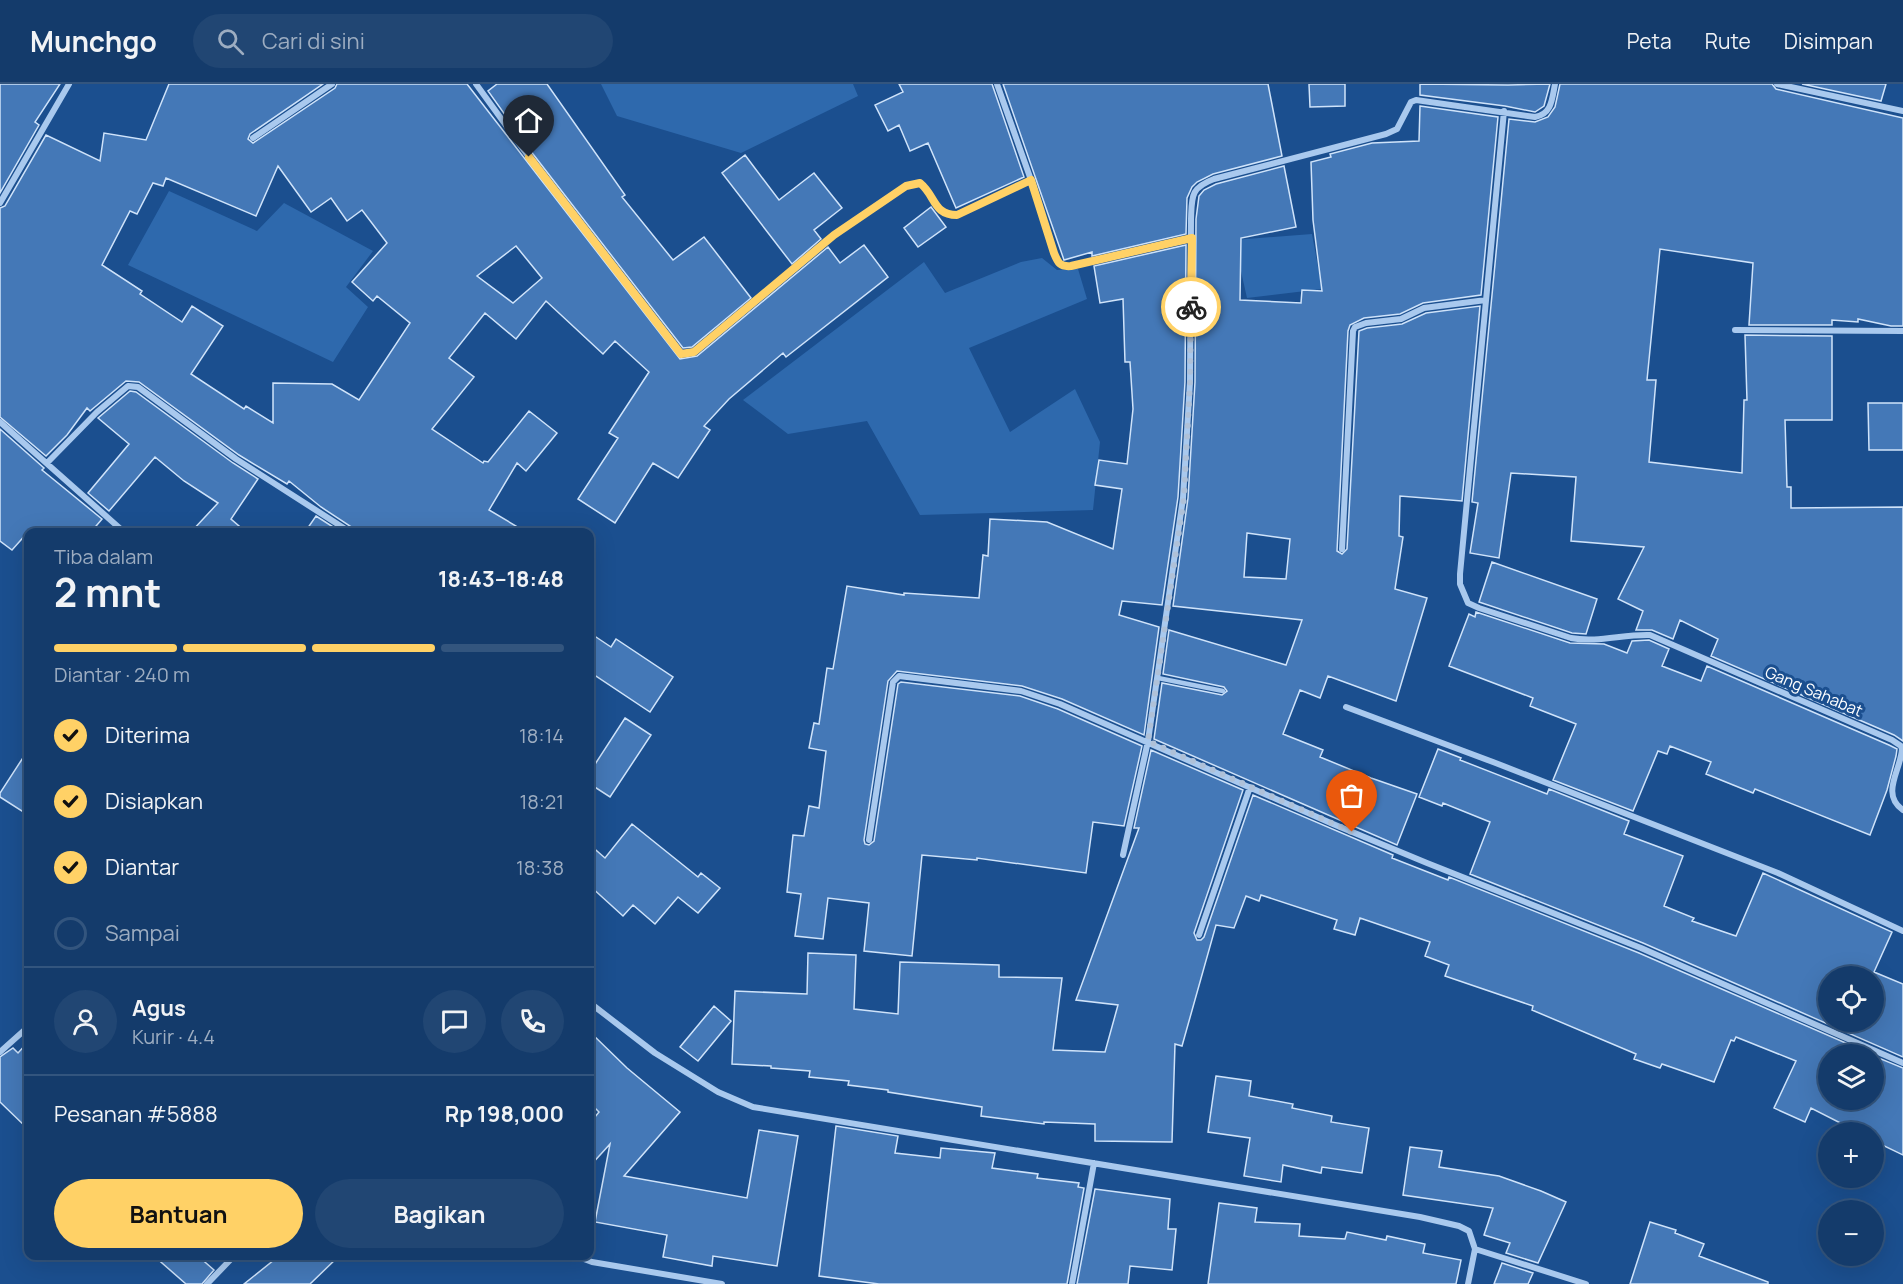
<!DOCTYPE html>
<html lang="id">
<head>
<meta charset="utf-8">
<style>
  body { margin:0; font-family:Manrope,sans-serif; background:#214673; color:#f1f3f6; height:100vh; display:flex; flex-direction:column; font-size:22px; white-space:nowrap }
  * { box-sizing:border-box; margin:0 }
  p { font-size:20px; color:#9dadc1 }
  .icon { flex:none; width:33px; height:33px; fill:none; stroke:currentColor; stroke-width:2; stroke-linecap:round; stroke-linejoin:round }
  .map { position:relative; flex:1; overflow:hidden }
  .side { position:absolute; left:24px; top:444px; width:570px; height:732px; display:flex; flex-direction:column; background:#143b6b; border-radius:12px; box-shadow:0 6px 24px #0002,0 0 0 2px #33557e }
  .side>* { flex:none }
  .fabs { position:absolute; left:1818px; top:882px; display:grid; gap:12px }
  .fabs a { display:grid; place-items:center; width:66px; height:66px; border-radius:50%; background:#143b6b; box-shadow:0 6px 24px #0002,0 0 0 2px #33557e; font-size:30px }
  .pin { position:absolute; display:grid; place-items:center; width:51px; height:51px; color:#fff; margin:-62px -26px; border-radius:50% 50% 50% 0; rotate:-45deg; box-shadow:0 0 6px #0007 }
  .pin .icon { rotate:45deg }
  .courier { position:absolute; display:grid; place-items:center; width:60px; height:60px; margin:-30px; border:4px solid #ffd166; border-radius:50%; background:#fff; color:#222; box-shadow:0 2px 8px #0007 }
  .overview em { font-style:normal; font-weight:700 }
  .overview div { display:flex; flex-direction:column-reverse }
  .overview { display:flex; align-items:center; justify-content:space-between; height:102px; padding:0 30px }
  h1 { font-size:39px; font-weight:700; line-height:45px }
  .bar { display:grid; grid-template-columns:repeat(4,1fr); gap:9px 6px; align-content:center; height:72px; padding:0 30px }
  .bar i { height:8px; border-radius:4px; background:#33557e }
  .bar .selected { background:#ffd166 }
  .bar p { grid-column:span 4 }
  .line { display:flex; align-items:center; gap:15px; padding:0 30px; border-top:2px solid #33557e }
  .line div { flex:1 }
  .round { display:grid; place-items:center; flex:none; width:63px; height:63px; border-radius:32px; background:#214673 }
  ol { padding:0 30px; list-style:none }
  li { display:flex; align-items:center; gap:18px; height:66px }
  li p { margin-inline-start:auto }
  li .icon { padding:6px; border-radius:50%; background:#ffd166; color:#111; stroke-width:4 }
  li:last-child { color:#9dadc1 }
  li i { width:33px; height:33px; border:3px solid #33557e; border-radius:50% }
  .primary-button { display:flex; gap:12px; margin-top:auto; padding:12px 30px }
  .primary-button a { flex:1; height:69px; border-radius:36px; background:#ffd166; color:#111; font-size:24px; font-weight:700; line-height:69px; text-align:center }
  .primary-button a+a { background:#214673; color:#f1f3f6 }
  header { display:flex; align-items:center; gap:36px; box-sizing:border-box; height:84px; padding:0 30px; background:#143b6b; border-bottom:2px solid #33557e }
  header strong { font-size:28px }
  nav { display:flex; gap:33px; margin-inline-start:auto; font-size:21px }
  .search { width:420px; height:54px; background:#214673; display:flex; align-items:center; gap:15px; box-sizing:border-box; padding:0 21px; border-radius:33px; color:#9dadc1; font-size:22px }
  .map>svg:first-child { display:block }
</style>
</head>
<body>
<header>
<strong>Munchgo</strong>
<div class="search"><svg class="icon" aria-label="search" viewBox="0 0 24 24"><circle cx="10" cy="10" r="6"/><path d="M15 15l6 6"/></svg>Cari di sini</div>
<nav><a>Peta</a><a>Rute</a><a>Disimpan</a></nav>
</header>
<div class="map">
<svg width="1903" height="1200" viewBox="0 0 1903 1200">
  <rect width="100%" height="100%" fill="#1b4f8f"/>
  <path fill="#2e69ad" d="M601,0h252l5,12 -117,57 -124,-37z
    M169,107l88,40 27,-28 89,48 -27,36 22,20 -35,55 -205,-97z
    M1312,150l10,55 -75,9 -13,-58z
    M1042,174l15,12 21,-1 9,30 -118,49 41,84 65,-43 25,53 -7,68 -173,5 -53,-94 -79,13 -45,-34 181,-138 21,31 76,-31z"/>
  <path fill="#4478b7" stroke="#cfe3fa" stroke-width="1.5" fill-rule="evenodd" d="M0,0h60l-25,38 4,3 -39,68z
    M169,0h154l-73,50 -2,5 5,4 82,-55 2,-4h130l213,275 17,-3 131,-109 12,16 24,-18 24,32 -102,80 -3,-4 -54,46 -25,27 6,4 -32,48 -25,-15 -38,60 -37,-24 40,-61 -9,-5 40,-61 -34,-31 -12,13 -57,-53 -30,38 -31,-26 -36,45 25,19 -42,52 51,34 1,-2 4,1 41,-51 28,22 -31,38 -9,-8 -28,47 37,22h-171l-2,-4 -32,-21 -32,-26 -2,3 -48,-29 -100,-73 -13,-1 -36,30 -3,-3 -20,27 -21,21 -46,-39v-209l5,-2 41,-71 54,26 4,-28 42,7zM278,82l33,46 20,-14 16,23 15,-11 25,33 -35,39 21,19 4,-5 33,27 -51,77 -27,-16 -59,-1v40l-27,-17 -2,3 -53,-35 32,-48 -31,-20 -10,16 -42,-28 2,-3 -40,-26 28,-54 7,3 16,-31 10,3 3,-8 90,38zM516,162l26,32 -29,25 -36,-27z
    M497,0h50l78,111 -3,2 51,63 31,-23 47,61 -59,49 -9,1 -150,-194 -45,-63z
    M899,0h93l32,93 -68,31 -28,-65 -18,8 -11,-26 -11,6 -13,-26 28,-13z
    M1003,0h265l14,72 -69,18 -16,8 -5,5 -5,11 -1,36 -94,22v-4l-28,8z
    M1309,0h36v22l-35,1z
    M1420,0l88,1 42,-1 -6,22 -9,6 -30,-6 -85,-11z
    M1560,0h212l4,5 127,29v208h-12l-33,-7v3l-26,-2v5h-83l4,-62 -93,-14 -13,131h9l-7,82 93,11 2,-73h3l-2,-65 87,1v84h-47l2,67h4v21l112,-1v234l-9,-6 -183,-79 7,-17 -38,-19 -7,19 -21,-9h-16l7,-19 -25,-12 26,-52 -73,-6 5,-64 -65,-4 -12,85 -29,-5 8,-50 -6,-1 37,-383 26,3 13,-5 7,-10z
    M1802,0h84l-5,17z
    M1420,22l78,11 -17,178 -58,8 -23,11 -36,4 -14,7 -2,6 -11,220 5,3 5,-5 12,-218 8,-3 35,-4 24,-11 54,-7 -18,195 -62,-5 -1,40 4,1 -8,52 32,9 -31,103 -68,-25 -8,22 -20,-8 -17,44 40,16 -3,7 51,21 46,16 -20,51 -243,-106 8,-56 60,12 5,-4 -3,-4 -61,-13 6,-44 117,35 16,-45 -129,-14 15,-108 7,-116 1,-163 3,-23 5,-6 12,-6 68,-18 12,61 -55,11 -1,62 61,3 1,-13 20,1 -9,-71 -2,-58 20,-5 -1,-3 42,-11 47,-2zM1247,449l43,6 -4,40 -42,-2z
    M745,71l34,45 35,-27 28,35 -28,22 7,9 -29,25 -70,-91z
    M931,123l15,20 -28,20 -14,-19z
    M1186,161l-1,137 -7,115 -16,108 -40,-4 -3,14 40,12 -15,108 -82,-36 -40,-13 -125,-15 -9,10 -24,159 1,4 4,1 5,-4 24,-157 3,-2 119,14 38,13 84,37 -18,80 -31,-4 -7,51 -109,-15v2l-55,-5 -10,101 -48,-5 5,-48 -41,-5 -5,41 -28,-3 6,-42 -14,-2 6,-57 11,1 5,-30 10,2 7,-57 -17,-3 5,-25 5,1 8,-56 6,1 14,-83 57,9v-2l75,5 4,-43 5,1 2,-37 57,3 66,27 9,-60 -27,-4 4,-25 28,4 6,-55 -3,-47h-5l-2,-63 -23,4 -6,-37z
    M130,307l6,1 97,71 25,16 -27,40 15,13h-55l27,-29 -34,-22 -29,-24 -46,54 -21,-18 41,-49 -31,-26z
    M1868,319h35v47h-34z
    M0,345l44,39 -2,2 60,49 -11,13h-63l-16,18 -12,-9z
    M316,432l25,16h-36z
    M1492,478l105,37 -11,35 -14,-1 -93,-31z
    M1476,528l94,31 34,1 23,9 5,-12 17,-1 20,9 -7,17 39,15 6,-15 182,79 8,4 -1,7 -9,34 -17,45 -115,-46 -2,4 -47,-19 5,-12 -41,-16 -3,8 -9,-3 -25,60 -80,-31 23,-56 -46,-18 3,-8 -84,-32 20,-52 6,3z
    M590,549l21,14 5,-8 57,38 -23,35 -60,-40z
    M625,634l26,17 -41,62 -20,-13v-12z
    M1438,665l23,9 -1,2 87,34 2,-5 80,32 -5,13 59,22 -19,50 30,12 -2,3 44,15 27,-63 129,59 -18,40 29,12v73l-260,-114 -173,-69 20,-52 -47,-19 -1,3 -23,-9zM1874,890v48h-46v-46h45z
    M28,666v65l-28,-18v-4z
    M1151,666l92,40 -49,143 3,7h4l3,-3 49,-142 140,60 -1,3 56,22 1,-3 190,76 232,101h-43v46h46v-44l29,12v87l-29,-14v-9h-16l-47,-24 -6,14 -31,-14 22,-47 -60,-24 -2,4 -3,-1 -17,42 -52,-18 -2,4 -26,-9 2,-5 -104,-44 1,-4 -88,-30 4,-11 -24,-9 5,-14 -70,-24 -5,17 -21,-6 3,-9 -76,-25 -2,6 -13,-5 -12,32 -18,-3 -34,121 -7,-2 -3,98 -77,-1v-17l-51,-2v2l-63,-8 1,-9 -94,-15v-2l-40,-5 1,-4 -40,-4 1,-6 -39,-3v-2l-39,-2 3,-73 72,3 1,-41 48,2 -2,54 44,5 2,-52 99,3v12l63,1 -9,72 52,2 13,-47 -42,-5 63,-172h-5z
    M632,740l66,53 3,-4 19,15 -22,25 -20,-16 -23,27 -22,-19 -10,11 -33,-30v-41l15,13z
    M714,922l17,15 -33,40 -18,-14z
    M590,948l37,36 53,44 -56,64 123,22 12,-68 39,6 -21,130 -64,-10 -1,10 -49,-9 4,-22 -72,-13 15,-78 -20,22v-43l9,-11 -9,-9z
    M28,958v87l-28,-27v-45l13,-9 5,5z
    M1216,992l35,5 -2,15 44,8 -1,4 40,8 -1,6 38,6 -7,45 -40,-6 -1,6 -38,-8 -2,17 -37,-6 6,-38 -42,-6z
    M836,1042l62,10 -3,17 45,5 1,-10 54,5 -3,15 46,6 -1,4 42,5 -1,4 6,1 -17,96h-188l-60,-8z
    M1410,1063l32,4 -3,16 60,9 42,15 25,11 -28,61 -32,-10 4,-10 -26,-8 9,-27 -90,-13z
    M1095,1105l75,10 -2,30h8l-4,41 -42,-4 -2,18h-51z
    M1219,1119l38,5 -2,14 45,2 -1,12 46,3 2,-7 39,8 1,-4 38,8 -2,9 38,7 -5,24h-248z
    M1650,1138l26,8 -1,3 29,11 -5,12 69,26v2h-138z
    M154,1172h44l16,14 -12,14h-16z
    M279,1172h60l-29,28h-66z
    M1502,1179l31,10 -5,11h-34z"/>
  <g fill="none" stroke-linecap="round" stroke-linejoin="round">
    <path stroke="#a9c9ee" stroke-width="4.5" d="M1158,594l65,13"/>
    <path stroke="#a9c9ee" stroke-width="6" d="M476,0l53,73 152,197 13,-2 140,-117 72,-49 14,-3c16,13 13,32 37,32l74,-35 23,73c4,10 6,14 17,13l121,-28
      M997,0l34,96
      M1777,0l126,27
      M1504,27l-44,463v10l8,19 11,5 92,30c27,5 52,-4 79,-3l242,105 9,6 1,3c-1,21 -22,45 1,61
      M253,54l79,-54
      M0,119l69,-119
      M1735,246l168,1
      M0,338l124,110
      M47,379l50,-51 31,-26 10,1 98,72 114,73
      M1342,465l11,-218 2,-4 11,-4 35,-4 23,-11 62,-8
      M1346,623l147,55 285,111 125,58
      M869,756l24,-158 6,-6 122,15 39,13 273,120 94,39 214,85 262,115
      M1123,771l25,-114 35,-243 7,-116 1,-163c1,-22 -1,-31 23,-40l172,-45 11,-5 14,-27 5,-2 119,17c17,-3 17,-18 20,-33
      M1199,851l51,-148
      M590,919l65,50 63,39 35,15 667,110 39,9 10,5 6,18 -7,35
      M0,968l28,-25
      M1475,1165l111,35
      M576,1172l16,6 130,22
      M207,1200l27,-28
      M1072,1200l22,-121"/>
  </g>
  <g fill="none" stroke-linecap="round" stroke-linejoin="round">
    <path stroke="#afc1d8" stroke-width="6" stroke-dasharray="0 10.8" d="M1191,223l-1,75 -6,116 -36,243 204,91"/>
    <path stroke="#ffd166" stroke-width="8" d="M529,73l152,197 13,-2 140,-117 72,-49 14,-3c16,13 13,32 37,32l74,-35 23,73c4,10 6,14 17,13l121,-28 -1,69"/>
  </g>
  <g text-anchor="middle" stroke-width="6" stroke-linejoin="round" paint-order="stroke">
    <g font-size="16" fill="#fff" stroke="#1b4f8f">
      <text transform="translate(1814 607) rotate(23)" y="6">Gang Sahabat</text>
    </g>
  </g>
</svg>
<div class="fabs">
<a><svg class="icon" aria-label="locate" viewBox="0 0 24 24"><circle cx="12" cy="12" r="6"/><path d="M12 2v4M12 18v4M2 12h4M18 12h4"/></svg></a>
<a><svg class="icon" aria-label="layers" viewBox="0 0 24 24"><path d="M12 4l9 5-9 5-9-5zM3 14l9 5 9-5"/></svg></a>
<a>+</a>
<a>−</a>
</div>
<div class="pin" style="left:1352px;top:748px;background:#ea580c"><svg class="icon" aria-label="bag" viewBox="0 0 24 24"><path d="M5 8h14l-1 12H6zM9 8a3 3 0 0 1 6 0"/></svg></div>
<div class="pin" style="left:529px;top:73px;background:#1f2937"><svg class="icon" aria-label="home" viewBox="0 0 24 24"><path d="M3 11l9-7 9 7M6 9v11h12V9"/></svg></div>
<div class="courier" style="left:1191px;top:223px"><svg class="icon" aria-label="bike" viewBox="0 0 24 24"><circle cx="6" cy="16" r="4"/><circle cx="18" cy="16" r="4"/><path d="M6 16l4-8h5l3 8M10 8l3 8H6M13 5h3"/></svg></div>
<section class="side">
<div class="overview"><div><h1>2 mnt</h1><p>Tiba dalam</p></div><em>18:43–18:48</em></div>
<div class="bar"><i class="selected"></i><i class="selected"></i><i class="selected"></i><i></i><p>Diantar · 240 m</p></div>
<ol>
<li><svg class="icon" aria-label="check" viewBox="0 0 24 24"><path d="M5 12l5 5 9-10"/></svg>Diterima<p>18:14</p></li>
<li><svg class="icon" aria-label="check" viewBox="0 0 24 24"><path d="M5 12l5 5 9-10"/></svg>Disiapkan<p>18:21</p></li>
<li><svg class="icon" aria-label="check" viewBox="0 0 24 24"><path d="M5 12l5 5 9-10"/></svg>Diantar<p>18:38</p></li>
<li><i></i>Sampai</li>
</ol>
<div class="line" style="height:108px"><a class="round"><svg class="icon" aria-label="person" viewBox="0 0 24 24"><circle cx="12" cy="8" r="4"/><path d="M4 21q1-7 8-7t8 7"/></svg></a><div><b>Agus</b><p>Kurir · 4.4</p></div><a class="round"><svg class="icon" aria-label="chat" viewBox="0 0 24 24"><path d="M4 5h16v11H9l-5 4z"/></svg></a><a class="round"><svg class="icon" aria-label="phone" viewBox="0 0 24 24"><path d="M5 4h4l2 5-3 2q2 4 5 5l2-3 5 2v4C11 20 4 13 5 4z"/></svg></a></div>
<div class="line" style="height:78px"><div>Pesanan #5888</div><b>Rp 198,000</b></div>
<div class="primary-button"><a>Bantuan</a><a>Bagikan</a></div>
</section>
</div>
</body>
</html>
